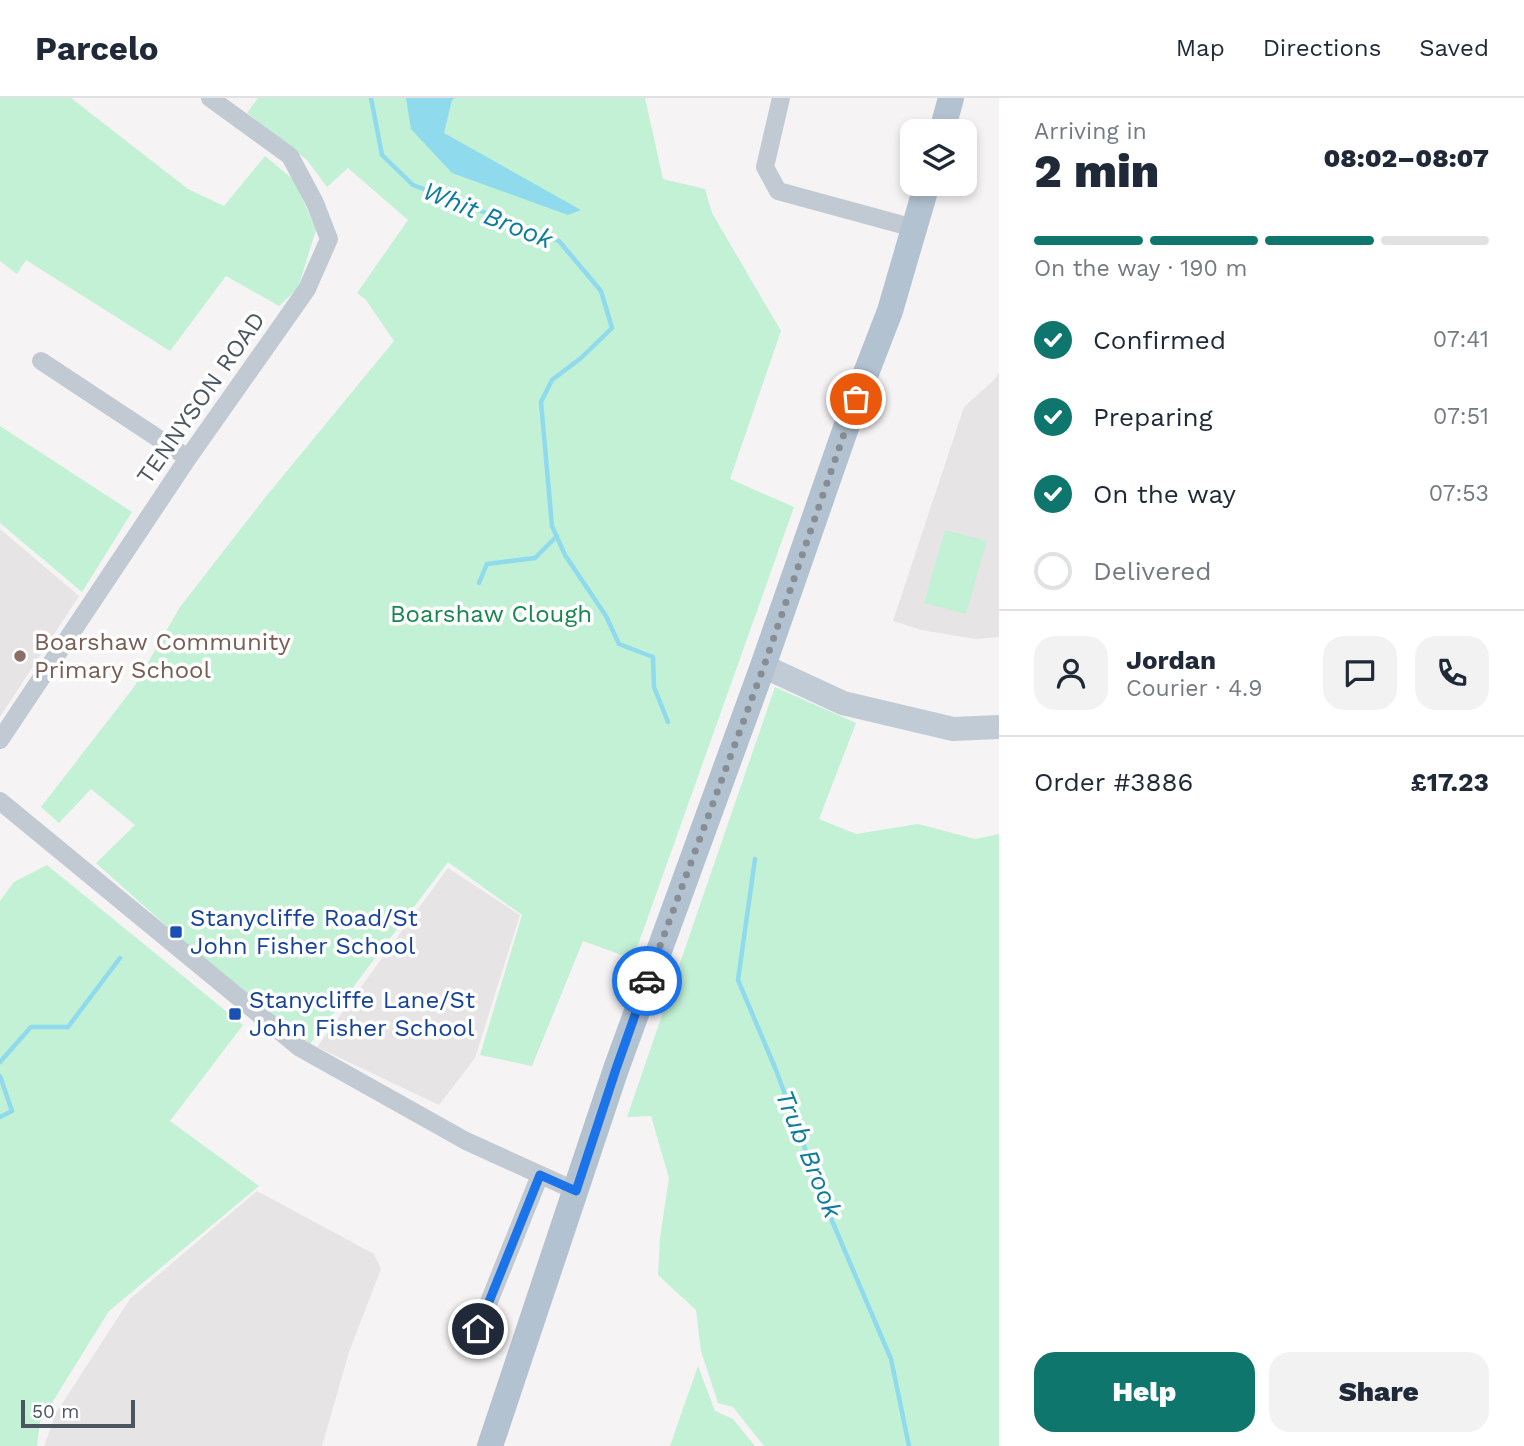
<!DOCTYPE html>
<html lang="en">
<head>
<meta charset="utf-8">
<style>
  body { margin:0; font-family:"Work Sans",sans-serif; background:#f2f2f3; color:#1f2937; height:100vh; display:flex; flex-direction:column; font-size:26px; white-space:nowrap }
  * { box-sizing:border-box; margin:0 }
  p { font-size:23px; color:#747a83 }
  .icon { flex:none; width:38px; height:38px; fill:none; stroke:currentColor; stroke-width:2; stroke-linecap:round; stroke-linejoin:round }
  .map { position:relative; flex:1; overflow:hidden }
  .details { display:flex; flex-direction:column; background:#fff; width:525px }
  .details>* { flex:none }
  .tools { position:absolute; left:900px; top:21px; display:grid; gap:14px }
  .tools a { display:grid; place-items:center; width:77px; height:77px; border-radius:14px; background:#fff; box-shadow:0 4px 10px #0003; font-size:35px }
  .scale { position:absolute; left:21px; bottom:18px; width:114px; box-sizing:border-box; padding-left:7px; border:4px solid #4a5661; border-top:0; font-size:19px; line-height:24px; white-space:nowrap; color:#4a5661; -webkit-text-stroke:5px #fff; paint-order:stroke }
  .pin { position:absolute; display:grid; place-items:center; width:60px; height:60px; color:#fff; margin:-30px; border:4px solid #fff; border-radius:50%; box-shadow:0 2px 7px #0007 }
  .courier { position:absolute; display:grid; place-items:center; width:70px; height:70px; margin:-35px; border:5px solid #1a73e8; border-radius:50%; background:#fff; color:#222; box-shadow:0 2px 9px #0007 }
  .summary em { font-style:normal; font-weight:800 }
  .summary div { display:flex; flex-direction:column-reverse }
  .summary { display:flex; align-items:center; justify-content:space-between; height:119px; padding:0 35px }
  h1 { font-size:46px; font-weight:800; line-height:52px }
  .bar { display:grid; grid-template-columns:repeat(4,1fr); gap:10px 7px; align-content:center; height:84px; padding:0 35px }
  .bar i { height:9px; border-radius:5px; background:#e0e1e3 }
  .bar .active { background:#0f766e }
  .bar p { grid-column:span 4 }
  .line { display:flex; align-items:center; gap:18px; padding:0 35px; border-top:2px solid #e0e1e3 }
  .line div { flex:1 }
  .round { display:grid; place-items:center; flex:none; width:74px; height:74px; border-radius:21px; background:#f2f2f3 }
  ol { padding:0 35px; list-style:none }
  li { display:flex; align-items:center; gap:21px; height:77px }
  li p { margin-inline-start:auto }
  li .icon { padding:7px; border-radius:50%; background:#0f766e; color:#fff; stroke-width:4 }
  li:last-child { color:#747a83 }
  li i { width:38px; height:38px; border:4px solid #e0e1e3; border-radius:50% }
  .cta { display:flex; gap:14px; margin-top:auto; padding:14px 35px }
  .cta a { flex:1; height:80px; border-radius:21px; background:#0f766e; color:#fff; font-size:28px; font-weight:800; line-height:80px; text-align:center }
  .cta a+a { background:#f2f2f3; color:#1f2937 }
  header { display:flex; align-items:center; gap:42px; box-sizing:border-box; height:98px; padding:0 35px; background:#fff; border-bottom:2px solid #e0e1e3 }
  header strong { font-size:33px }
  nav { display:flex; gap:38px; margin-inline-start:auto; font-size:24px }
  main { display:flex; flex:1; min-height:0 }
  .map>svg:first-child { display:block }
</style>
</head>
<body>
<header>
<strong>Parcelo</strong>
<nav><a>Map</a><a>Directions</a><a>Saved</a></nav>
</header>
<main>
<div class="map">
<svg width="999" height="1348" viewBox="0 0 999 1348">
  <rect width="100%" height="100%" fill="#f5f3f3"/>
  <path fill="#e6e4e5" d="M999,275v264l-24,2 -53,-9 -29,-9 71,-214 30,-27z
    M0,431l79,67 -79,121z
    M448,770l72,47 -45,143 -36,47 -122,-58z
    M257,1093l117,63 7,15 -32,83 -27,94h-278l12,-33 74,-114z"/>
  <path fill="#c3f1d5" d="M0,0h71l117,91 36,17 41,-50 29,24 22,50 -18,58 -19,18 -53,-30 -56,75 -144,-91 -9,14 -17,-13z
    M258,0h387l18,81 42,10 7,24 69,118 -51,148 64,28 -161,452 -50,-18 -51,125 -52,-11 42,-140 -74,-53 -138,182 -119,-96 -95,-85 39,-38 -44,-36 -32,34 -18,-16 93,-120 46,-80 84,-108 130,-158 -28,-41 -9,-7 51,-73 -60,-52 -21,19 -20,-27 -60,-47z
    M0,328l132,86 -50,80 -82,-69z
    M945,432l42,11 -21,73 -42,-11z
    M775,589l81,36 -37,96 37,15 62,-10 57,15 24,-5v612h-235l-31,-39 -15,-4 -17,-52 -5,-41 -38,-35 2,-37 9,-60 -18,-62 -24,1z
    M47,767l196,160 -73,96 89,65 -150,125 -69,111 -3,24h-37v-545l14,-19z
    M698,1268l17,45 18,8 22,27h-85z"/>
  <path fill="#90daee" d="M406,0h49l-3,2 -8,33 137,77 -13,5 -116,-42 -41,-44z"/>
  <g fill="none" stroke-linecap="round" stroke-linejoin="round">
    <path stroke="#90daee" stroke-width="4.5" d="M371,0l11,57 31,30 146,56 42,50 11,37 -31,30 -29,22 -11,22 11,124 13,29 41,61 13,28 34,13 1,30 14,35
      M479,485l8,-19 48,-6 22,-22
      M755,761l-17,121 38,90 54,146 61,143 18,87
      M0,964l31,-35h37l52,-69
      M0,978l12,35 -12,6"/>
    <path stroke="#c1cad2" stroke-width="18" d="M781,0l-16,69 13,24 136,37
      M41,263l147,97
      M0,642l188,-282 119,-169 22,-50 -14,-36 -25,-47 -80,-58
      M0,703l300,247 166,93 110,50
      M478,1231l62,-154"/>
    <path stroke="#c1cbd6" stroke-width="24" d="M763,568l80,37 110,26 46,-2"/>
    <path stroke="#b3c2d1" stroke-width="26" d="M942,33l9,-33
      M490,1348l126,-377 147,-403 93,-267 34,-88 37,-127"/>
  </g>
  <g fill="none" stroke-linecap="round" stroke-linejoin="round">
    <path stroke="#868d94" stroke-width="7" stroke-dasharray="0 12.6" d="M647,883l117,-315 92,-267"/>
    <path stroke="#1a73e8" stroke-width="9" d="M478,1231l62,-154 36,16 40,-122 31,-88"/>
  </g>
  <circle fill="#8d6e63" stroke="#fff" stroke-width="2.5" cx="20" cy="558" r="7"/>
  <g fill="#1a4fb4" stroke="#fff" stroke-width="2.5">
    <rect x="169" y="827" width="14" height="14" rx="3.5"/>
    <rect x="228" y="909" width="14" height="14" rx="3.5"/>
  </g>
  <g text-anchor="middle" stroke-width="7" stroke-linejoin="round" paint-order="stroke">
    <g font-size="24" fill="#4a5661" stroke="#fff">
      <text transform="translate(201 300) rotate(-55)" y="8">TENNYSON ROAD</text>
    </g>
    <g font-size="24" fill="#17864f" stroke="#fff">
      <text x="491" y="524">Boarshaw Clough</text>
    </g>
    <g font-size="24" fill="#785e54" stroke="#fff" text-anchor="start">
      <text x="34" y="552">Boarshaw Community<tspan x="34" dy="28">Primary School</tspan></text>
    </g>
    <g font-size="24" fill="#164399" stroke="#fff" text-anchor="start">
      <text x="190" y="828">Stanycliffe Road/St<tspan x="190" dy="28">John Fisher School</tspan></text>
      <text x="249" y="910">Stanycliffe Lane/St<tspan x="249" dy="28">John Fisher School</tspan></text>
    </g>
    <g font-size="26" font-style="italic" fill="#0c7c9b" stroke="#fff">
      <text transform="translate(488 117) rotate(22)" y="9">Whit Brook</text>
      <text transform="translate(809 1056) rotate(68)" y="9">Trub Brook</text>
    </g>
  </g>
</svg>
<div class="tools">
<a><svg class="icon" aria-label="layers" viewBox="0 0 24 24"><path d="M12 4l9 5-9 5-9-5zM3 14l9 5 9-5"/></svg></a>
</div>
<div class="scale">50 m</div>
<div class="pin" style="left:856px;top:301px;background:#ea580c"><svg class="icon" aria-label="bag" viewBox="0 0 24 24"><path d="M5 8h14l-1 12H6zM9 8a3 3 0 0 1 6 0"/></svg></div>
<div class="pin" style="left:478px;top:1231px;background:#1f2937"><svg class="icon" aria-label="home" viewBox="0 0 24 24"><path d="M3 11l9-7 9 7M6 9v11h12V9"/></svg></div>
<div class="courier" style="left:647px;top:883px"><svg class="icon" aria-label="car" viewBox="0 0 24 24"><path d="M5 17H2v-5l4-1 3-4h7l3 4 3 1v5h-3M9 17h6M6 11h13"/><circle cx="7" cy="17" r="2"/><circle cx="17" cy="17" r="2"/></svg></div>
</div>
<section class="details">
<div class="summary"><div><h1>2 min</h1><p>Arriving in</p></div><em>08:02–08:07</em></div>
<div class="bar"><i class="active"></i><i class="active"></i><i class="active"></i><i></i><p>On the way · 190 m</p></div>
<ol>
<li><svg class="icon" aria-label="check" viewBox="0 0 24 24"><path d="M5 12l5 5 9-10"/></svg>Confirmed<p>07:41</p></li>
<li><svg class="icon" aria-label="check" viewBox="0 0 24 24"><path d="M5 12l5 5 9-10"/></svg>Preparing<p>07:51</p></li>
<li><svg class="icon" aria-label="check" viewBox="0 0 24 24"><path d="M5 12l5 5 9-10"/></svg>On the way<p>07:53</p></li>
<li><i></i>Delivered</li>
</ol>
<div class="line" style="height:126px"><a class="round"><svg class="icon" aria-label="person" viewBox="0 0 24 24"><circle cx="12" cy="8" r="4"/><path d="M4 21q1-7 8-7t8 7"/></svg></a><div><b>Jordan</b><p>Courier · 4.9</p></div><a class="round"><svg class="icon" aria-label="chat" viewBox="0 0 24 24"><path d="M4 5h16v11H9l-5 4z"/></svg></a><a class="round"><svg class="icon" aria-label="phone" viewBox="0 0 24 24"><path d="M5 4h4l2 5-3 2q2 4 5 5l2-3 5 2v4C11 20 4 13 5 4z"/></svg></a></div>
<div class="line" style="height:91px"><div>Order #3886</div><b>£17.23</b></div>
<div class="cta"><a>Help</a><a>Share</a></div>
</section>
</main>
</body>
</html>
